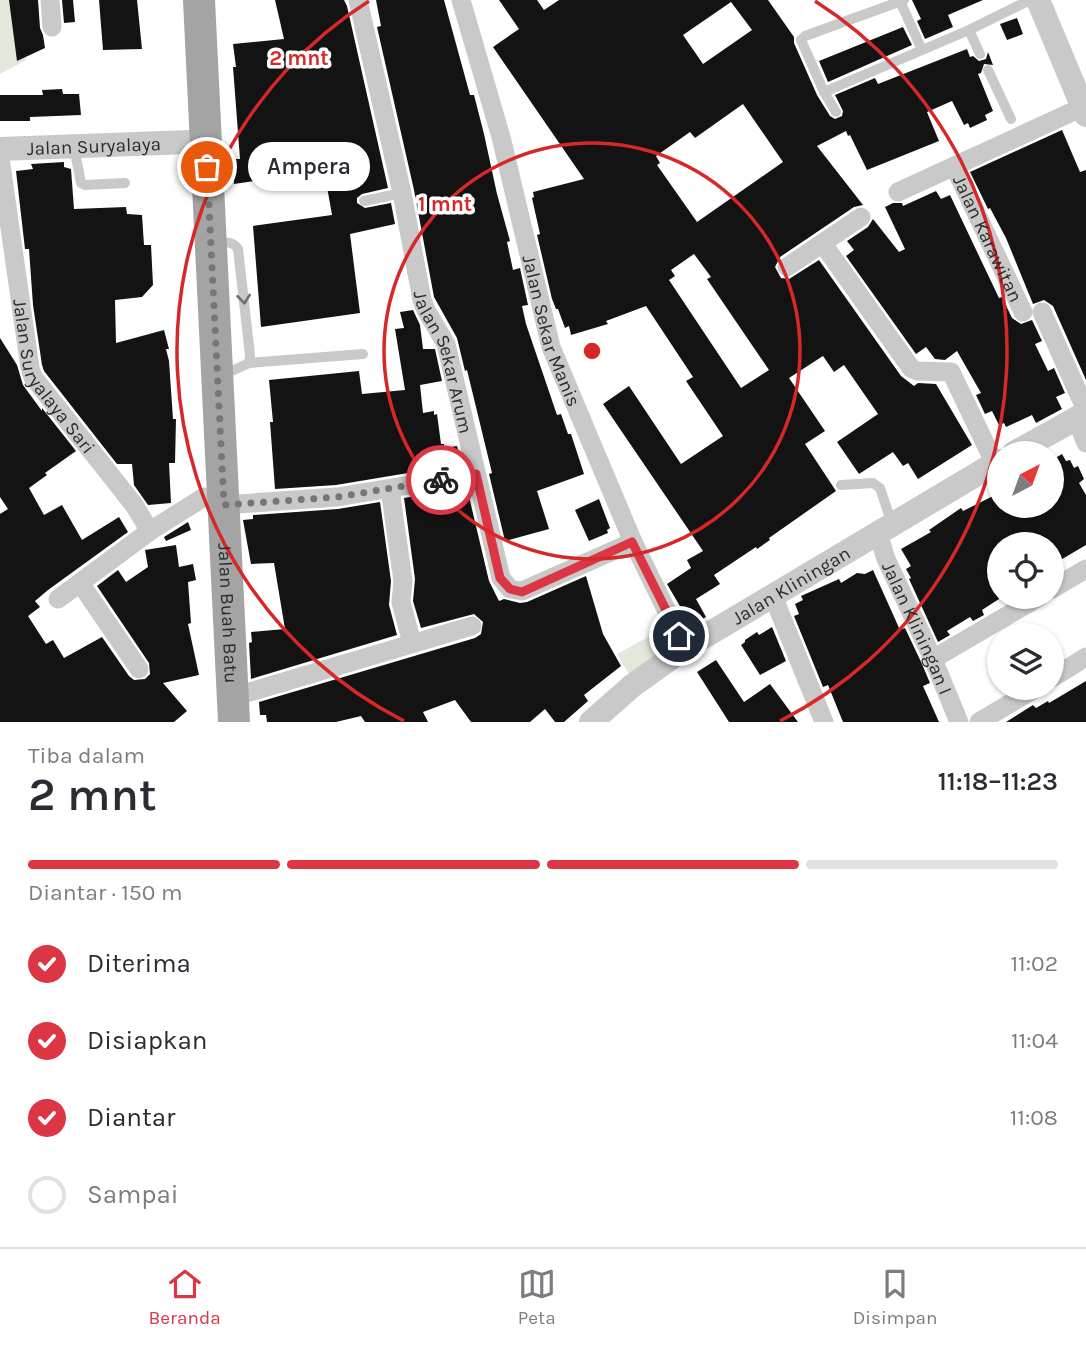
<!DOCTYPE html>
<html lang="id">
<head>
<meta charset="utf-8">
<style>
  body { margin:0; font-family:Karla,sans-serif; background:#f2f2f3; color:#2b2b33; height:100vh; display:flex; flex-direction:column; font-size:26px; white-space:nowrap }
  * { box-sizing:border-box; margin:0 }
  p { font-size:23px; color:#7c7c81 }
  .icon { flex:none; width:38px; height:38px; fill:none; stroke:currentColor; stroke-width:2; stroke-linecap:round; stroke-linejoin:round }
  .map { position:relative; height:722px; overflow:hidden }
  .side { display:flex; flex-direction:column; background:#fff; flex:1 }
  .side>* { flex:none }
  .needle { width:46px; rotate:41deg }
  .controls { position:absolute; left:987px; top:441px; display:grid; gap:14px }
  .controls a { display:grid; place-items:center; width:77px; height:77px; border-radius:50%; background:#fff; box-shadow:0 2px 5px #0004; font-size:35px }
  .pin { position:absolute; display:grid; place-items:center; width:60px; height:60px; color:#fff; margin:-30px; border:4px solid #fff; border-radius:50%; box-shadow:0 2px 7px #0007 }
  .courier { position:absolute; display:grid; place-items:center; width:70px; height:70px; margin:-35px; border:5px solid #dc3543; border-radius:50%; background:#fff; color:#222; box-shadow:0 2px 9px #0007 }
  .bubble { position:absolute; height:49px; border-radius:24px; background:#fff; box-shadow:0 2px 5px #0004; font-size:23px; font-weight:600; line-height:49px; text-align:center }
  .summary em { font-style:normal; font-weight:600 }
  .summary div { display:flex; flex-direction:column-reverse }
  .summary { display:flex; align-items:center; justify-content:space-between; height:119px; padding:0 28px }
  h1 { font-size:46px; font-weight:600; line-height:52px }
  .bar { display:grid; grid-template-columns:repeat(4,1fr); gap:10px 7px; align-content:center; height:84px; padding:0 28px }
  .bar i { height:9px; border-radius:5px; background:#e1e1e2 }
  .bar .current { background:#dc3543 }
  .bar p { grid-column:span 4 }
  ol { padding:0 28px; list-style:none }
  li { display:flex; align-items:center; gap:21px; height:77px }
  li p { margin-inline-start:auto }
  li .icon { padding:7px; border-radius:50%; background:#dc3543; color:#fff; stroke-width:4 }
  li:last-child { color:#7c7c81 }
  li i { width:38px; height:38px; border:4px solid #e1e1e2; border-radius:50% }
  .menu { display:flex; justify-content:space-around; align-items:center; height:98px; border-top:2px solid #e1e1e2; background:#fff; font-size:19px; color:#7c7c81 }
  .menu a { display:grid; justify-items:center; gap:4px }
  .menu .current { color:#dc3543 }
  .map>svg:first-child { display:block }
</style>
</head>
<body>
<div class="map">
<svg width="1086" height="722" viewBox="0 0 1086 722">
  <rect width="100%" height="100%" fill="#fff"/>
  <path fill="#e2e9da" d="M0,0h15l11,60 -26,14z
    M666,627l16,20 -49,34 -16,-27z"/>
  <path fill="#131313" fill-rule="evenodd" d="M9,0h29l2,28 3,7 2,13 -28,13z
    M62,0h11l2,22 -11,1z
    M99,0h38l5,49 -39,1z
    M275,0h69l3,6 41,182 -26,6 -5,4v5l8,5 26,-5 4,21 -45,10 10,79 -99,14 -8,-101 79,-11 -12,-68 -34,5 3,24 -55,8 -1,-25h7l-7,-92h3l-3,-23 51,-5z
    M376,0h68l26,95h4l10,39 13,60 13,47 -3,1 6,28 7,-2 8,37 -6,1 4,18 31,91 4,-1 7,20h3l13,40 -47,17 12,38 -44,12 -16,-67 3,-1 -25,-103 -2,1 -8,-33 -23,-41 -20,-107 -37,-163 4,-1z
    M499,0h38l7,10 15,-10h209l26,37v6l23,52 13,21 5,3 7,-3 1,-5 -8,-16 40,-17 3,6 89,-35 3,8 3,-1 6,5 7,-2 2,-7 5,13 -9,-1 -3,9 -3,1 15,37 -8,4 2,5 -17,8 -2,-5 -4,2 -12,-24 -25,11 12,29 -72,29 -17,-35 -2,1 -2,-5 -29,15 46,59 -9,2 -74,50 -5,10 6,11 8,1 30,-19 82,116 13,10 4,-3 18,1 36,61 -54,34 -10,-16 -5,3 -10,-14 -34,22 -22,-32 41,-28 -34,-49 -10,7 -11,-16 -34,22 36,53 -20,13 31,47 -67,47 1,2 -13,9 -1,-2 -42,28 6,9 -24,15 10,18 -15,8 -24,-41 24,-16 -4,-8 16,-9 -100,-147 26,-18 52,78 42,-28 -37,-55 7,-4 -47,-71 -40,15 2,3 -37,11 -2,-9 -4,2 -7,-19h-2l-4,-10 -15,-64 3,-1 -8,-36 2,-1 -1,-5 51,-13 -91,-132 26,-18zM731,2l21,28 -49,34 -20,-29zM743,104l40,58 -86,60 -40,-57 3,-2 -4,-7 34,-24 5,6zM694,254l17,23 -4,2 62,91 -28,18 -72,-108 6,-4 -4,-6z
    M912,0h71l-35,15 5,12 -28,12 -8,-18 4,-2z
    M1017,18l6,16 -16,6 -7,-16z
    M903,27l9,18 -84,37 -9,-21z
    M62,89l1,5h16l2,21 -51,2v4h-30v-26h43l-1,-5z
    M1062,130l18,42 6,-2v210l-33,-74 -9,-6 -11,4 -27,-66 -16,-30 -2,1 -18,-37z
    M64,162v5l7,2 3,40 52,-2 1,7 15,1 2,30h7l2,40 -11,12 -27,3 1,43 48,-13 5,19h-3l3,12 4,58h3l-1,44h-6l2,40 -23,2 -14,-20 -2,-21h-15l-73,-93 -2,-6 -9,-60 -4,-56h-4l-9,-78 17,-2 -2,-5z
    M936,191l5,8 9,-4 49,103 3,-1 10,21 9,6 11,-4 10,21 -7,3 13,27 6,-3 11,25 -9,4 6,12 -15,8 -11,6 -4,-8 -26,12 -2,-4 -5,2 -7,-14 -7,3 -9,-19 5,-2 -24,-42 -12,9 -10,-1 -9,-12 -10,7 -70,-98 8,-6 -7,-9 21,-14 5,-8 26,33 6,-3 -20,-42 8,-4h9l1,3z
    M413,310l7,15 3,24h12l7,32 -22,4 3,28 11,-2v4l3,-1 4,30h3v4l13,-2 5,18 -126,21 -61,4 -5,-67h3l-4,-42 90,-9 3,23 43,-4 -10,-61 9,-1 -4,-16z
    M0,338l17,27 6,20 19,26v-3l34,43 -31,22 2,2 -18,13 15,27 18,-10 20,35 37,-23 9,15 -80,58 -13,11 5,6 -12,9 18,28 7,-4 11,18 38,-21 27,39 5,4 11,-1 5,-5 -1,-11 -52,-77 21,-16 8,12 22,-15 -3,-17 31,-5 3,22 14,-3 3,16 -8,2 3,41 -3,1 11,51 -36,8 24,28 -13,11h-174v-208l8,-5 -8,-12z
    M1062,454l4,7 4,-1 4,8 4,-2 6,13 -5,4 7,12v50l-34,20v-21h-53v55l-17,11 2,5 -11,6 -3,-4 -23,14 3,4 -12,7 -29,-63 2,-1 -5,-9 5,-3 -10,-17 30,-17 -2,-2 32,-22 2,3 30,-15 2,4 4,-2v8h53v-46z
    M467,488l22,93 10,20 5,-2 16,4 7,-1 59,-26 17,58 18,32 -37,29 4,6 -24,21h-9l-10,-13 -15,13h-59l-16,-22 -32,12 5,10h-63l-4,-6 -25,6h-69l-1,-7h-6l-1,-13 216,-64 6,-4 2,-12 -9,-8 -53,14 -8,-27 2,-22 -11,-81z
    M599,499l11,29 -3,2 1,3 -19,8 -14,-31z
    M380,502l11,79 -2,24 8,30 -146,44 -2,-36 3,-1 -1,-10 34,-3 -11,-66 -23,1 -8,-44 10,-1v-4l85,-6z
    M188,522l3,8 -25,11 -2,-4z
    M873,570l27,60 5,-2 17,36 8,19 -7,3 16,36h-96l-15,-37 -5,2 -29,-71 5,-2 -4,-10 8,-4 -2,-4 38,-17 2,4 16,-10 8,1z
    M772,627l14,34 -26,14 -19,-30 4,-3v-2l12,-8 2,3z
    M716,660l28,42 26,-18 28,38h-69l-32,-50z
    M1086,681v41h-80l27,-17 3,3 12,-7 1,2z"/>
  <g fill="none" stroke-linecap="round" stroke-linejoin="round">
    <path stroke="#c9c9c9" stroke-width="10" d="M900,1l22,49
      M969,30l11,24
      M988,70l23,49
      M824,92l145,-62 61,-30
      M836,112l-12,-20 -23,-52 4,-4 99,-36
      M74,147l7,36 4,2 40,-2
      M364,201l38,-8
      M213,244c10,-2 19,-4 25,5l12,106 -1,8 -28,13
      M249,363l114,-9
      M841,485l32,-2 7,5 8,24 5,9"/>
    <g stroke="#c9c9c9" stroke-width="19">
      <path d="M50,0l2,27"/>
      <path id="s1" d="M358,0l44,193 20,107 4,10 20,34 55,234 9,11 12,2 111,-49"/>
      <path id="s2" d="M461,0l40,137 50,210 82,195 52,106"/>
      <path id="s3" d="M0,158l30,210 3,9 101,128 16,26"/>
      <path id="s4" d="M954,166l69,146"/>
      <path d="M898,192l185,-85"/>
      <path d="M823,244l88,124 6,3 34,1 44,92"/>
      <path d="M787,267l74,-50"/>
      <path d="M1042,312l44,98"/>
      <path d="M1076,418l10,25"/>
      <path d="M390,489l13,92 -2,21 11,41"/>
      <path d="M224,505l113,-8 139,-23"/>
      <path id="s5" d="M878,533l8,26 47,100 26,63"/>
      <path d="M80,583l59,86"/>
      <path d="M1052,589l34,-20"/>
      <path d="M773,596l51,126"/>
      <path d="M58,599l92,-68 54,-34"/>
      <path d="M933,659l106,-62"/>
      <path d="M1052,678l34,-21"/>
      <path d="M233,697l239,-71"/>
      <path d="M979,722l57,-34"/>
    </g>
    <g stroke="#c9c9c9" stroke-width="24">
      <path d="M1038,0l48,115"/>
      <path id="s6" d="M0,149l189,-7"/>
      <path d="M1014,453l72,-40"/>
      <path id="s7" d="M591,722l41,-36 53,-38 314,-187"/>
    </g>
    <path stroke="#a4a4a4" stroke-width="32" id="s8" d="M199,0l35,722"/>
  </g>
  <defs><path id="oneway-chevron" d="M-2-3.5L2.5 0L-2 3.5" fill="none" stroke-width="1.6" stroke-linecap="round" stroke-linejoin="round" transform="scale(1.75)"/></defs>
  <use stroke="#737373" href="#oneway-chevron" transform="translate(244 299) rotate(84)"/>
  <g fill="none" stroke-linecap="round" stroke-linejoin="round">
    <path stroke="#767676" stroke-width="7" stroke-dasharray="0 12.6" d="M207,167l17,338 113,-8 104,-17"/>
    <path stroke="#dc3543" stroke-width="9" d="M441,480l35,-6 24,104 10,11 12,3 110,-50 47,94"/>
  </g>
  <g fill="none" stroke="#d62828" stroke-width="3.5">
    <circle cx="592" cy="351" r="208"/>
    <path d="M404 721A415 415 0 0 1 369 1M815 1A415 415 0 0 1 780 721"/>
  </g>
  <g text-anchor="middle" stroke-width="7" stroke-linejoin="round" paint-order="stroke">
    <g font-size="19" fill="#2c2c2c" stroke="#fff">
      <text dy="7" stroke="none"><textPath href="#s6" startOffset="94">Jalan Suryalaya</textPath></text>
      <text dy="7" stroke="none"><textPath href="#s4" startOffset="80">Jalan Karawitan</textPath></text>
      <text dy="7" stroke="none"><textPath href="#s2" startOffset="343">Jalan Sekar Manis</textPath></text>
      <text dy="7" stroke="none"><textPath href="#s1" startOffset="373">Jalan Sekar Arum</textPath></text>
      <text dy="7" stroke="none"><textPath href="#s3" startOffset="229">Jalan Suryalaya Sari</textPath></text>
      <text dy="7" stroke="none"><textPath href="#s7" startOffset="243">Jalan Kliningan</textPath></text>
      <text dy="7" stroke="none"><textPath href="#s8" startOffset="614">Jalan Buah Batu</textPath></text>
      <text dy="7" stroke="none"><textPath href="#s5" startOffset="103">Jalan Kliningan I</textPath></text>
    </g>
  </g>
  <circle cx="592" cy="351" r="10" fill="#d62828" stroke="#fff" stroke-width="3.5"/>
  <g font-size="21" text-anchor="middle" font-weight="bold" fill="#d62828" stroke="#fff" stroke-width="7" stroke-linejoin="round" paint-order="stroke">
    <text x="299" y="65">2 mnt</text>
    <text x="445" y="211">1 mnt</text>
  </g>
</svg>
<div class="controls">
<a><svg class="needle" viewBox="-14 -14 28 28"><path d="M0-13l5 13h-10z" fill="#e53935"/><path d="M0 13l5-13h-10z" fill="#7c7c81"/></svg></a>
<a><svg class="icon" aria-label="locate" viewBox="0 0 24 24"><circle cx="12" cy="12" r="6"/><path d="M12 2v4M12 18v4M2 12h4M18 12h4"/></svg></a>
<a><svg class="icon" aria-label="layers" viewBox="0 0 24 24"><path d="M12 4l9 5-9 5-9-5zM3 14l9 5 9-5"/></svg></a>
</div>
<div class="pin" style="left:207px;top:167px;background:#ea580c"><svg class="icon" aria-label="bag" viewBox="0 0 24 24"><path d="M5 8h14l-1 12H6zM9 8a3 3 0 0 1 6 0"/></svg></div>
<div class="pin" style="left:679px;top:636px;background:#1f2937"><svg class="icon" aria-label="home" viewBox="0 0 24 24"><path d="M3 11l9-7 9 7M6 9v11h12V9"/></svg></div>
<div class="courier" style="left:441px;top:480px"><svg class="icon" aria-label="bike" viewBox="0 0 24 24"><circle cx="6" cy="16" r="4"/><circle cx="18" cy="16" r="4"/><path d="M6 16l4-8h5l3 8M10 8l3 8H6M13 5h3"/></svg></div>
<div class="bubble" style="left:248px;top:142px;width:122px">Ampera</div>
</div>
<section class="side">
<div class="summary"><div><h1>2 mnt</h1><p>Tiba dalam</p></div><em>11:18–11:23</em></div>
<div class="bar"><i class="current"></i><i class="current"></i><i class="current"></i><i></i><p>Diantar · 150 m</p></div>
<ol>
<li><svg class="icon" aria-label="check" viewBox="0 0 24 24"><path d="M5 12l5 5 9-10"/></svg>Diterima<p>11:02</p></li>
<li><svg class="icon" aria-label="check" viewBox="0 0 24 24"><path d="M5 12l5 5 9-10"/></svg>Disiapkan<p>11:04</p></li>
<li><svg class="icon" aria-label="check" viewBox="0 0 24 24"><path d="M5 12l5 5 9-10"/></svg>Diantar<p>11:08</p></li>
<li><i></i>Sampai</li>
</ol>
</section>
<nav class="menu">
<a class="current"><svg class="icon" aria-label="home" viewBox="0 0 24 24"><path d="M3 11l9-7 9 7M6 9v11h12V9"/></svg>Beranda</a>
<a><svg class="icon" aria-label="map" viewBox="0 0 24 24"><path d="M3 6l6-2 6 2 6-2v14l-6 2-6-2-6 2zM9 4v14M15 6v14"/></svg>Peta</a>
<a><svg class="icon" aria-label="saved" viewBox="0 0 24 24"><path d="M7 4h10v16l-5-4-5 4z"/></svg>Disimpan</a>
</nav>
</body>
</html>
